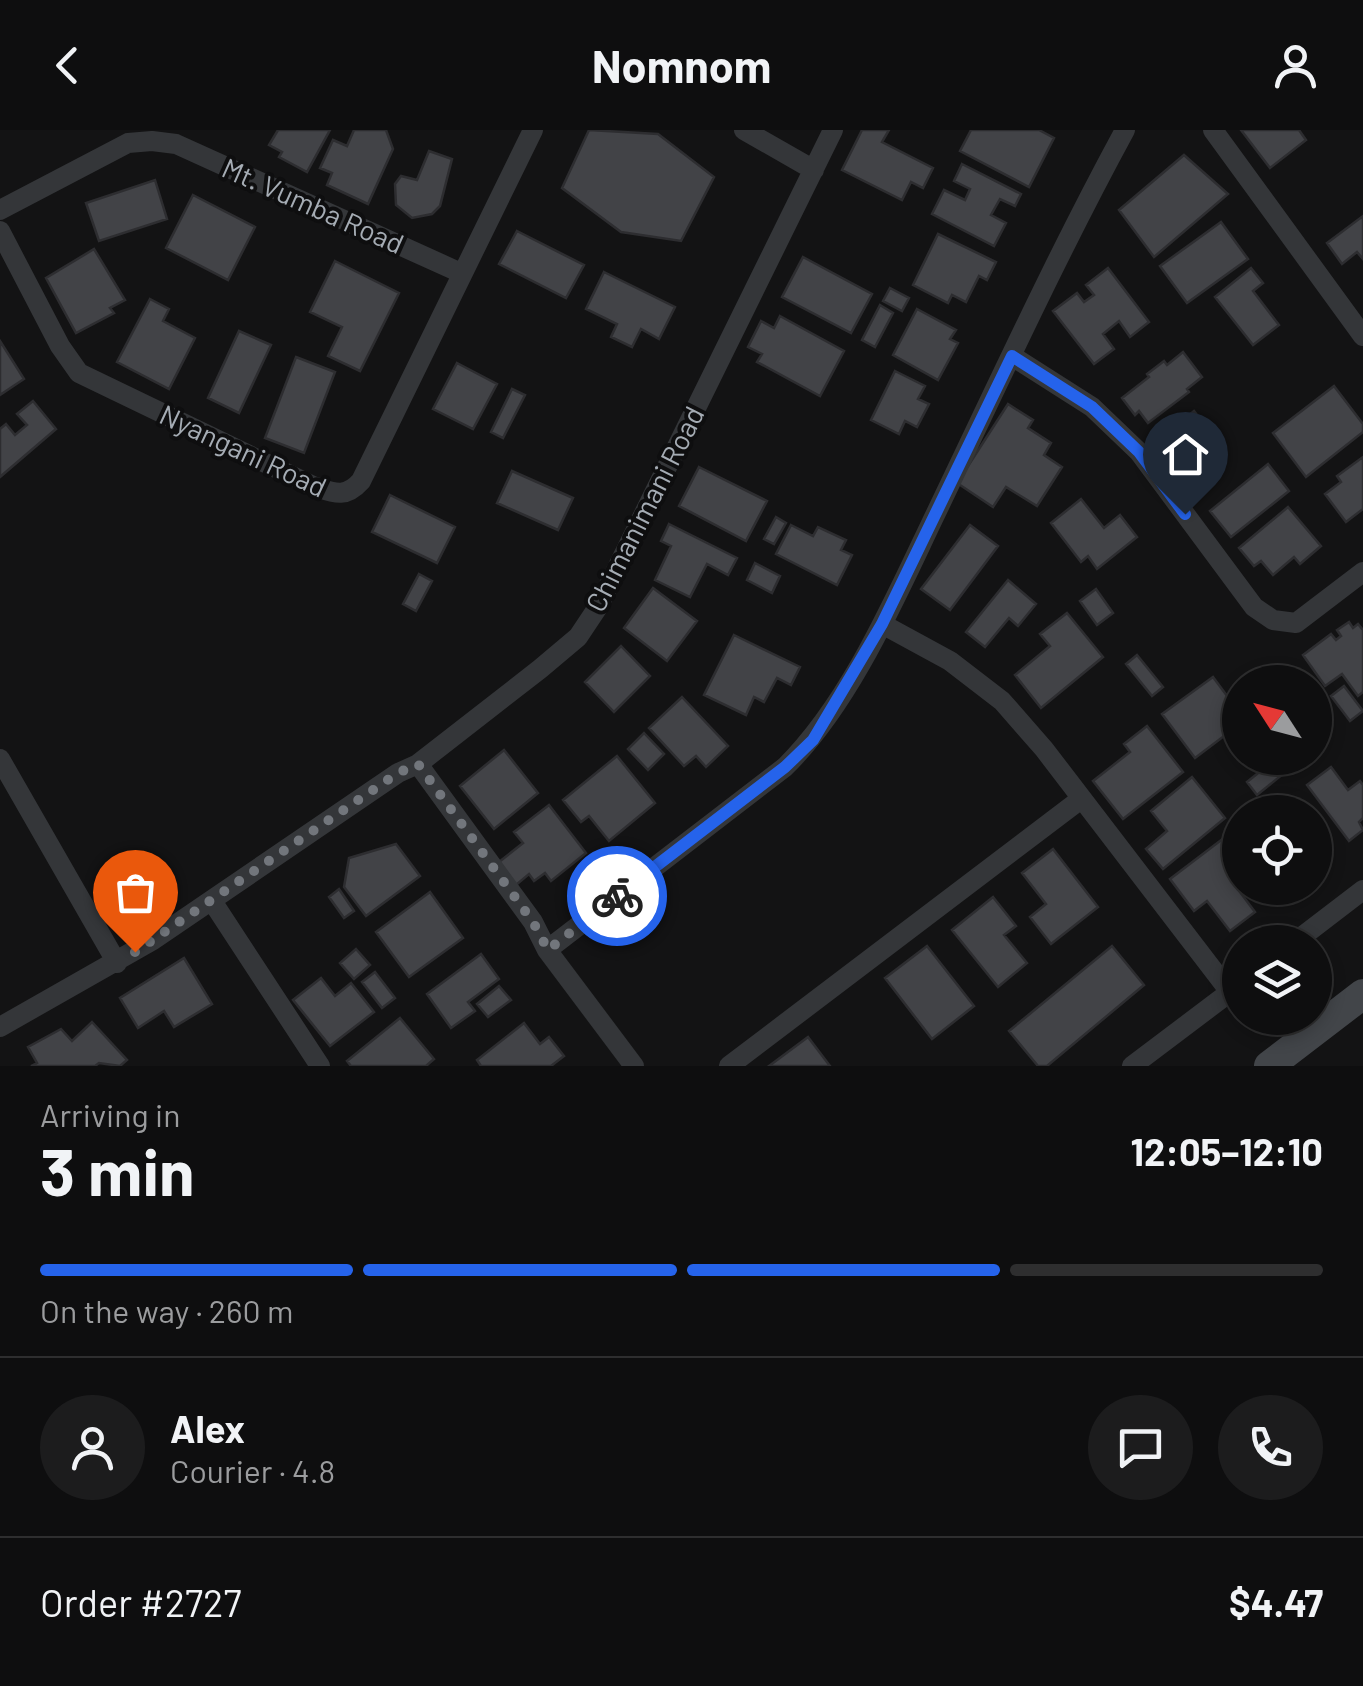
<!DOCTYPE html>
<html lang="en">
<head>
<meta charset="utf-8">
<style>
  body { margin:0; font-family:Barlow,sans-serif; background:#1c1c1d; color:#f1f3f6; height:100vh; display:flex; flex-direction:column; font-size:38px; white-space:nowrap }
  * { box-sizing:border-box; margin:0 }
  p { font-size:32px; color:#9b9c9e }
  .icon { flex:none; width:55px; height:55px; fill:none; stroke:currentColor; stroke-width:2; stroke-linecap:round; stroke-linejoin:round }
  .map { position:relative; height:936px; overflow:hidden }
  .sheet { display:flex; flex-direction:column; background:#0e0e0f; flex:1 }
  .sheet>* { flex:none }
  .needle { width:65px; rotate:306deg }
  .controls { position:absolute; left:1222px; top:535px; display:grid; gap:20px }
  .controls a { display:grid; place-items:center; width:110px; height:110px; border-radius:50%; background:#0e0e0f; box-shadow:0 5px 15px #0003,0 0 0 2px #2e2e2f; font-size:50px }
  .pin { position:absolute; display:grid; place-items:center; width:85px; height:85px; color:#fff; margin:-102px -42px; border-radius:50% 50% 50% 0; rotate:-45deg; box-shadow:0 0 10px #0007 }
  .pin .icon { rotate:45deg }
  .courier { position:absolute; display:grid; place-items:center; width:100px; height:100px; margin:-50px; border:8px solid #2563eb; border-radius:50%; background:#fff; color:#222; box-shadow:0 2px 12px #0007 }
  .overview em { font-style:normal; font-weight:700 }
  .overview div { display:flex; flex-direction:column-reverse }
  .overview { display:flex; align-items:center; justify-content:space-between; height:170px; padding:0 40px }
  h1 { font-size:65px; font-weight:700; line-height:75px }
  .bar { display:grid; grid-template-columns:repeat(4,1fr); gap:15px 10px; align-content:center; height:120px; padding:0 40px }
  .bar i { height:12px; border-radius:8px; background:#2e2e2f }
  .bar .selected { background:#2563eb }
  .bar p { grid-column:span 4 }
  .line { display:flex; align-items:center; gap:25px; padding:0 40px; border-top:2px solid #2e2e2f }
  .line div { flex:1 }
  .round { display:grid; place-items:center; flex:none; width:105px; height:105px; border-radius:52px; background:#1c1c1d }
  header { display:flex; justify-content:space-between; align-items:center; height:130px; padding:0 40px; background:#0e0e0f; font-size:45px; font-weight:700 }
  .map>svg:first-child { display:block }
</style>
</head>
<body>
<header><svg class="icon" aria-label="back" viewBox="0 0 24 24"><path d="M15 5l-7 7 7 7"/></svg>Nomnom<svg class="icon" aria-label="person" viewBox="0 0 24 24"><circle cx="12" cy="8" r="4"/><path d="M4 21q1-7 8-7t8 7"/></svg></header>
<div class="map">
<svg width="1363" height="936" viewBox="0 0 1363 936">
  <rect width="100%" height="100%" fill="#131314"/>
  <path fill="#424347" stroke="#2d2d30" stroke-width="2.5" d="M278,0h52l-23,42 -28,-15 3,-5 -13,-7z
    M354,0h32l7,19 -25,55 -41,-19 5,-12 -12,-5 13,-28 14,6z
    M589,0l69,4 56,43 -33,64 -60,-9 -59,-44z
    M862,0h27l-7,12 51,26 -10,20 -12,-6 -9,18 -60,-30z
    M971,0h68l15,8 -25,49 -69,-36z
    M1241,0h58l7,10 -36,28z
    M429,21l23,8 -12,47 -8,8 -20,4 -16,-13 -1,-21 6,-8 16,4z
    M1184,25l44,39 -74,63 -35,-47z
    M962,34l59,30 -6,12 -15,-7 -9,16 15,8 -12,23 -62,-32 12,-24 21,10 5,-11 -16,-8z
    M155,50l12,39 -68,22 -13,-38z
    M193,65l62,32 -27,53 -62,-32z
    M1363,86v43l-6,-7 -15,12 -15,-21z
    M1221,92l27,37 -61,44 -27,-37z
    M517,101l67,34 -18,33 -67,-34z
    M938,104l58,28 -9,18 -8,-4 -13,26 -14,-7 -4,8 -35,-18z
    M94,119l31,51 -15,8 4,5 -38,20 -30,-55z
    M803,127l69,37 -21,39 -69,-36z
    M335,131l64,32 -39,78 -32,-15 14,-29 -32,-15z
    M1108,138l41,54 -19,15 -11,-16 -16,13 11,15 -20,15 -41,-53 24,-18 7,9 10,-7 -8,-10z
    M1251,138l12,15 -10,8 26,34 -26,20 -38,-48z
    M604,142l71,35 -16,32 -18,-10 -9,18 -21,-10 6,-13 -31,-15z
    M890,158l19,10 -7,13 -19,-10z
    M150,169l19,10 -6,12 32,17 -26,51 -52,-27z
    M880,175l13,8 -18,34 -13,-7z
    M917,179l39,21 -6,9 8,4 -20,37 -45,-25z
    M780,186l64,35 -24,45 -63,-34 5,-8 -14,-7 13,-26 13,7z
    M239,201l32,14 -32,68 -31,-15z
    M0,211l24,38 -24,16z
    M1183,222l19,25 -15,12 2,3 -41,31 -9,-12 -4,4 -13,-17 27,-21 -2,-3 17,-13 3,4z
    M296,227l39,15 -31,81 -39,-15z
    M457,233l40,21 -24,45 -40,-20z
    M895,241l30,15 -7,13 11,5 -12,23 -12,-6 -6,13 -28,-14z
    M1334,256l29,38v8l-57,45 -33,-44z
    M512,259l13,6 -22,43 -12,-6z
    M33,271l23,28 -56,48v-48l6,-5 9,11 12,-10 -10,-11z
    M1008,274l25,16 -5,8 23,15 -7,12 18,12 -25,39 -31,-19 -13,20 -36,-24z
    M1194,281l32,41 -35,27 -32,-40z
    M1363,327v52l-17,13 -21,-28 16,-12 -4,-6z
    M1268,334l21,27 -58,46 -21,-26z
    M699,337l68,34 -21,40 -67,-35z
    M512,341l61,27 -15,32 -61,-27z
    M390,365l65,32 -18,36 -65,-31z
    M1081,369l23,29 16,-13 17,22 -40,32 -9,-13 -7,6 -30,-39z
    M1288,377l33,39 -21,18 -6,-7 -21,18 -12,-14 -7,5 -15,-18z
    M776,387l10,6 -12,21 -10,-5z
    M669,394l68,34 -9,17 -21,-11 -17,33 -35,-17 16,-34 -10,-5z
    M791,395l22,11 5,-9 28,13 -5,10 11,5 -15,30 -61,-31z
    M970,395l28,21 -48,64 -29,-21z
    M755,433l25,13 -8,17 -25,-13z
    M419,444l13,7 -16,30 -13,-7z
    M1008,450l28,24 -18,22 -9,-8 -24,29 -19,-15z
    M653,458l44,33 -30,40 -43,-33z
    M1096,459l17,24 -16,12 -17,-24z
    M1067,483l36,44 -62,51 -26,-33 35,-29 -10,-12z
    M1349,492l4,6 5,-4 5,6v62l-5,4 -16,-22 -17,12 -22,-31 28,-21 5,6 5,-4 -4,-6z
    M734,505l66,32 -9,18 -14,-7 -13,24 -10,-5 -8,18 -42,-20z
    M621,516l29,30 -36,36 -29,-30z
    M1137,525l26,32 -11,9 -26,-32z
    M1213,547l26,35 -9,7 6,8 -41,31 -33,-44z
    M1344,556l19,25 -13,10 -19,-25z
    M682,567l46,49 -22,21 -10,-11 -12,10 -35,-38z
    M1147,596l36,46 -60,47 -30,-38 37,-29 -6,-8z
    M644,603l20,21 -16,16 -20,-21z
    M504,620l34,43 -44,36 -34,-43z
    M617,626l38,47 -46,38 -20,-25 -8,6 -18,-22z
    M1273,631l10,13 -26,21 -10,-13z
    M1331,637l17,23 12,-9 3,4v33l-4,4 4,8 -14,11 -42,-56z
    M1192,647l33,41 -62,51 -17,-20 21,-18 -16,-20z
    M549,675l37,48 -35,28 -6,-8 -11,8 -5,-7 -13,11 -17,-23 24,-19 -9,-11z
    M1237,698l3,4v48l-6,4 21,28 -25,19 -23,-30 -13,10 -24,-32z
    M396,714l24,32 -54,40 -22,-29 5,-29z
    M1053,719l45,58 -47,37 -21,-27 16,-13 -24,-31z
    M339,759l15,22 -10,7 -15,-21z
    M430,762l33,46 -54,39 -33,-45z
    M993,767l23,29 -12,9 23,28 -29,24 -46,-57z
    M927,816l47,60 -42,33 -47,-61z
    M1112,816l32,39 -97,81h-9l-29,-35z
    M356,819l14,16 -16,14 -14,-16z
    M481,824l18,25 -31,23 7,9 -24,17 -24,-34z
    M184,828l28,46 -38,23 -10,-16 -26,17 -18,-30z
    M375,842l20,26 -13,10 -20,-26z
    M321,848l14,18 16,-13 23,29 -44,34 -37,-46z
    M499,856l12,14 -23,17 -11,-13z
    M400,888l34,41 -8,7h-75l-4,-5z
    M92,892l35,38 -7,6 -21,-3 -4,3h-64l6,-3 -9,-16 33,-18 11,12z
    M524,893l16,21 9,-7 15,19 -13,10h-70l-4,-6z
    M808,907l22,29h-61z"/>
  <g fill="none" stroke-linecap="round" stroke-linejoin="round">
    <path stroke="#343639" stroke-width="20" d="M744,0l70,40
      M1213,0l150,206
      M0,80l128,-67 24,-2 24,3 285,129
      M0,101l60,115 19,27 234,113c21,7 32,13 48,-5l172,-351
      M1012,226l80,51 47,45 115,155 19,13 23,3 67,-51
      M882,494l68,37 52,40 42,48 186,243
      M0,629l117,204
      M418,634l115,158 14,28 87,116
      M212,771l108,165
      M1295,812l68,-52
      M547,820l238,-183c66,-65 111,-171 151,-254 62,-129 121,-258 189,-383
      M0,897l153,-87 245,-167 20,-9 122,-95 38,-32 20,-30 235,-477
      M729,936l352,-267
      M1132,936l106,-80"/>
    <path stroke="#424549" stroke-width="30" d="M1269,936l94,-72"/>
  </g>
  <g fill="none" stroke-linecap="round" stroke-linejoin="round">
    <path stroke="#72767c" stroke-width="10" stroke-dasharray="0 18" d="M135,822l263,-179 20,-9 115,158 15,28 69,-54"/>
    <path stroke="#2563eb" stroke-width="12" d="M617,766l168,-129 28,-27 69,-116 130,-268 80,51 47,45 46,62"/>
  </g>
  <g text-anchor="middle" stroke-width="8" stroke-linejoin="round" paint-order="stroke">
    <g font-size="28" fill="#a5acb4" stroke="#0e0e0f">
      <text transform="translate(313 76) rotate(24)" y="10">Mt. Vumba Road</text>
      <text transform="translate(243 321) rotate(25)" y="10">Nyangani Road</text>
      <text transform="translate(645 379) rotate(-63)" y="10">Chimanimani Road</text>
    </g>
  </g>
</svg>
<div class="controls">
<a><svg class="needle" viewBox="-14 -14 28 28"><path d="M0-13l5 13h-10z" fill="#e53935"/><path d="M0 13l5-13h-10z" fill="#9b9c9e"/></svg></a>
<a><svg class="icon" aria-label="locate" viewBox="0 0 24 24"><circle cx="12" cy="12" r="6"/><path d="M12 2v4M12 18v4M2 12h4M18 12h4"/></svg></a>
<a><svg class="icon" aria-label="layers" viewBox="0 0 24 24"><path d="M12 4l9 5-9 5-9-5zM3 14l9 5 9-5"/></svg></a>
</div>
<div class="pin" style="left:135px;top:822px;background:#ea580c"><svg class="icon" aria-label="bag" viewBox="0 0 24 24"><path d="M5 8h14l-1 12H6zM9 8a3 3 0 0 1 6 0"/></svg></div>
<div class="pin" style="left:1185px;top:384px;background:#1f2937"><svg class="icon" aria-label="home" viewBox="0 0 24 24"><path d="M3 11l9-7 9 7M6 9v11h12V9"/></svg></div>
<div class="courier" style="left:617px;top:766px"><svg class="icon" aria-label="bike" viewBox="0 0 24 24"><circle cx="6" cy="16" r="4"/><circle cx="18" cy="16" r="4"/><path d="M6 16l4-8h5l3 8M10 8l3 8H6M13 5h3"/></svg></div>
</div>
<section class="sheet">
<div class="overview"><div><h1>3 min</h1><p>Arriving in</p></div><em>12:05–12:10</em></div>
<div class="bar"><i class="selected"></i><i class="selected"></i><i class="selected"></i><i></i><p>On the way · 260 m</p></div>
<div class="line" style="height:180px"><a class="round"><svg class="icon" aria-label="person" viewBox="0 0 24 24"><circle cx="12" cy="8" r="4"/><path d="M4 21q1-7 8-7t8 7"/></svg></a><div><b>Alex</b><p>Courier · 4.8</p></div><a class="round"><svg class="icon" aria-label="chat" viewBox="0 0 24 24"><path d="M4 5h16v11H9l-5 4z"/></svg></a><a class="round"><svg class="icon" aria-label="phone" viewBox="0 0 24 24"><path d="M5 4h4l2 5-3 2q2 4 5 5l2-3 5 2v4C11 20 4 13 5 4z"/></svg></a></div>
<div class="line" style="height:130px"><div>Order #2727</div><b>$4.47</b></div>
</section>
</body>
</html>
